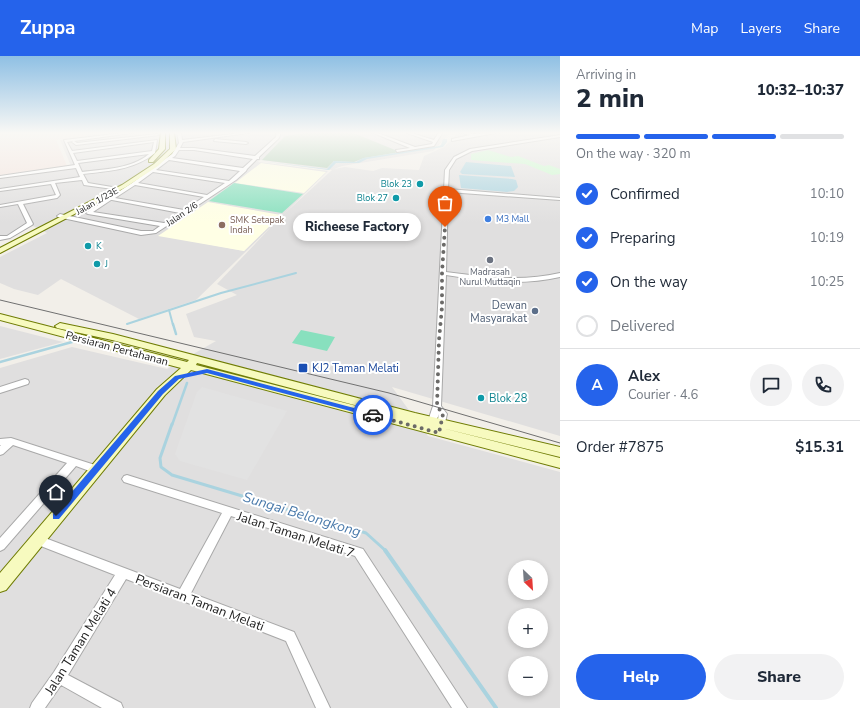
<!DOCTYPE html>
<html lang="en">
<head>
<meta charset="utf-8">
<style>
  body { margin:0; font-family:"Nunito Sans",sans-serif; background:#f2f2f3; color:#1f2937; height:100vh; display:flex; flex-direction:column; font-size:15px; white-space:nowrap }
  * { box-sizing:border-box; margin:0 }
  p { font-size:13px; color:#747a83 }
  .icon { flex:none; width:22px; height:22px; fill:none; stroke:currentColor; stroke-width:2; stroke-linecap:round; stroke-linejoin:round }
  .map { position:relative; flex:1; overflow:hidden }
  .side { display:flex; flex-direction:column; background:#fff; width:300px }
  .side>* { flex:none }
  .needle { width:26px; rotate:155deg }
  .buttons { position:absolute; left:508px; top:504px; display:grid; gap:8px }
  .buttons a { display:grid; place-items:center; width:40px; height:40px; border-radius:50%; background:#fff; box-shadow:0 2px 6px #0003; font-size:20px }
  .pin { position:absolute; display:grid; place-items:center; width:34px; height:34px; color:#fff; margin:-41px -17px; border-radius:50% 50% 50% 0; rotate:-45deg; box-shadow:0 0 4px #0007 }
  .pin .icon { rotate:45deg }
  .courier { position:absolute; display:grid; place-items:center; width:40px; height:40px; margin:-20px; border:3px solid #2563eb; border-radius:50%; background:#fff; color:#222; box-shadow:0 1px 5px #0007 }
  .bubble { position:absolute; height:28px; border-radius:14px; background:#fff; box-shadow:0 2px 6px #0003; font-size:13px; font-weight:800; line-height:28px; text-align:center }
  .summary em { font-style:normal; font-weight:800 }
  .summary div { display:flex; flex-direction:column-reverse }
  .summary { display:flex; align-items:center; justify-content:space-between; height:68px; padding:0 16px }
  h1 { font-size:26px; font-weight:800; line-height:30px }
  .bar { display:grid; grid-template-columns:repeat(4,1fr); gap:6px 4px; align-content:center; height:48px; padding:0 16px }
  .bar i { height:5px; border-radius:3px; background:#e0e1e3 }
  .bar .selected { background:#2563eb }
  .bar p { grid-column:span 4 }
  .line { display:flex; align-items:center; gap:10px; padding:0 16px; border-top:1px solid #e0e1e3 }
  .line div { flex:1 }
  .round { display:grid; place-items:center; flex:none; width:42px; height:42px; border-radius:21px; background:#f2f2f3 }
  ol { padding:0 16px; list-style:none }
  li { display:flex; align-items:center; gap:12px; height:44px }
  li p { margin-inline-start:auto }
  li .icon { padding:4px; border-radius:50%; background:#2563eb; color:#fff; stroke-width:4 }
  li:last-child { color:#747a83 }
  li i { width:22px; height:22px; border:2px solid #e0e1e3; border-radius:50% }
  .button { display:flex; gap:8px; margin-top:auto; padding:8px 16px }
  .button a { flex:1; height:46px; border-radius:24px; background:#2563eb; color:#fff; font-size:16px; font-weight:800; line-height:46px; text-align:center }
  .button a+a { background:#f2f2f3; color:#1f2937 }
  header { display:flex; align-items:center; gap:24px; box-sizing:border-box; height:56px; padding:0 20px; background:#2563eb; color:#fff }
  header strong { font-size:19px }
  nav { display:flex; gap:22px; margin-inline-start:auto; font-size:14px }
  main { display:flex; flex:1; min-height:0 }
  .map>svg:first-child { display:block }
</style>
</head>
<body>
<header>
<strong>Zuppa</strong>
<nav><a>Map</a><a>Layers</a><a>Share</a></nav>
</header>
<main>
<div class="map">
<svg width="560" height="652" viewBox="0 0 560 652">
  <rect width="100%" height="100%" fill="#f2efe9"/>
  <path fill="#e0dfdf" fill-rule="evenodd" d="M85,76h200l1,3 20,-3h145l-18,19 -91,15 -8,3 11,-2 28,4 9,-3 37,2 5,-14 20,-9 15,-15h101v304l-168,-49 36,49 132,36v236h-560v-340l72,-21 95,22 49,-28 -22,-4 -8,-23 51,-19 -20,-11 57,-60 -78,76 -57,19 -78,-40 -23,16 -24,-6 -14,-6v-26l47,-24 -14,-7 -21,11 -12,2v-63l71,-10 -11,-26 27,-4zM285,79l-25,25 72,10 -49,45 45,-44 -70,-9zM281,159l-37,36 -85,-16zM515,511h26v26h-26zM515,559h26v26h-26zM515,607h26v26h-26z
    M0,270l63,16 -63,17z"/>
  <path fill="#ffffe5" d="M261,107l65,9 -22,21 -69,-10z
    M208,146l73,13 -37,36 -86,-15z"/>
  <path fill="#f3e3dd" d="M0,76h84l3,4 -31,4 11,26 -67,9z"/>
  <path fill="#aacbaf" d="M311,76h40l49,20 -36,6 -10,4 -20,-1 -7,7 -65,-8 23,-24z"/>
  <path fill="#c8facc" d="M488,94l23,7 7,-1 26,10 5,-1 11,4v5l-8,1 -27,-11 -54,-4v-6z"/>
  <path fill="#88e0be" d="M234,127l69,11 -21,19 -73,-12z
    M301,274l34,7 -8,14 -35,-8z"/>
  <path fill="#e2e2e2" d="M202,331l85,24 -40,69 -67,-19 -5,-7 22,-62z"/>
  <path fill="#aad3df" d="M443,83h4v3l-4,5 -76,12 -8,4h-23l-7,7 -69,-9 67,8 7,-8 22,1 7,-4 76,-12 2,-1z
    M466,106l45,4 4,11 -53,-3 -2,-2z
    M459,119l53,4 4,1 2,7 -4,4 -7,1 -46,-4z"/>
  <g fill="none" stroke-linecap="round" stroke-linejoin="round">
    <path stroke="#aad3df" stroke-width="2" d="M169,254l4,15
      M127,268l94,-31 75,-20"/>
    <path stroke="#aad3df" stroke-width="2.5" d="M173,268l3,10
      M0,306l72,-20
      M172,369l15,-42"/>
    <path stroke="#aad3df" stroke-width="3" d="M172,368l-12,34 1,9 11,8 194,58 20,18"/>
    <path stroke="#aad3df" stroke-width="4" d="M385,494l111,158"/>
    <g stroke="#a9a9a9" stroke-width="2">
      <path id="street" d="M131,76h7l-64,9 3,2 80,-9 2,1 -83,10 -4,-3 1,-1 -6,1 5,9 85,-11 -2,13c-21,17 -46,18 -72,21l5,9 30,5 2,1v1l-36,-5 -2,-5 -27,3 5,12 -3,3 -34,6 10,20 -1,1 -22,13 -10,2v-4h7l20,-13 -9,-19 -18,3v-2l56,-10 -5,-11 -51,7v-2l80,-12 -4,-9 -76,10v-2l75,-11 -11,-25zM154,86l-2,9 -75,10 -4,-8zM149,98c-18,15 -44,15 -67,18l-4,-9z
        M177,76h4l1,8 68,-8 -2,1 -65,9 -3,6h14l61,8 21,-19 1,-5h4l-2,6 -20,19v2h-2l-10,10 -1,2 -10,9 -80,53 -15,2 -83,-18 -1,-1 3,-2 81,17h12l7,-5 -72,-12 -2,-1 46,-30 40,-29 7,-11zM179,94h15l59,9 -10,9 -71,-10 3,-2zM169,104l71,11 -11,10 -73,-11zM153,116l72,11 -18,12 -69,-12zM135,129l69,12 -20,13 -69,-12zM111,144h1l68,13 -16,10 -71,-11z
        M371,76h4l40,15 17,-3 1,-2 -29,-10h4l26,8 5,-8h4l-9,14 -37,6 -1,-2 14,-2z
        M458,76l16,2 27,-2 -49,9v-2l18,-4z
        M560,79v2l-88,14 -16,8 -7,11 -1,19 112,9v2l-112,-8 -2,80c38,5 76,10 114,1v4c-39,9 -76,4 -114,-2l-5,131 6,8 -4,17h-6l-1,-2 3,-15 -6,15h-6l-1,-2 7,-21 12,-236 9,-13 16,-8z
        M215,83l31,3 2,1 -2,1 -32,-3z
        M25,323l3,1 1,2 -1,2 -28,9v-6z
        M11,382l87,28 2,3 -2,3 -3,1 -19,-7 -72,83 -4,2v-13l67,-75 -54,-18 -10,9 -3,1v-9l1,-1h-1v-6z
        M127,419l236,74 104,159h-15l-97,-152 -124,-40 -40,77 103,39 36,76h-14l-30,-67 -160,-62 -58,96 53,28 2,5h-21l-41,-23 -16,23h-15l2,-5 22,-31 61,-97 -82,-32 -1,-3 1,-3 4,-2 143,54 42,-76 -98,-31 -2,-3 2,-3z"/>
    </g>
    <g stroke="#707d05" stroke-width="2">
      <path id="secondary" d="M161,76h4v17l-12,13h-4v-2l10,-11z
        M170,76h4l2,17 -18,17 -32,21 -126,66v-5l122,-63 32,-21 16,-15z
        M0,258l187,48 2,-2 -77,-20 -55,-12 -2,-2 5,-3 53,11 302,79 145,34v10l-118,-29 118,30v10l-369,-98 -26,25 -159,195 -6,2v-19l157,-184 24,-21 -181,-48zM197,307l191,51 -192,-49z"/>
    </g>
    <use href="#street" fill="#fff" fill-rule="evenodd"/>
    <use href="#secondary" fill="#f7fabf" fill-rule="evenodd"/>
    <path stroke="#707070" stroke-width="1" d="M0,244l389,93 171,50"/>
  </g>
  <linearGradient id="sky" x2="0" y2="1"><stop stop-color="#8fc0e4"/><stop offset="0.46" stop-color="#f9f8f5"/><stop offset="1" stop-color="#f9f8f5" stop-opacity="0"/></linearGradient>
  <rect width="560" height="167" fill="url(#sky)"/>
  <path fill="#2563eb" d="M207,313l166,44 3,2 -3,2 -166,-44 -28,6 -16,15 -104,125h-6v-5l105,-123 17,-15z"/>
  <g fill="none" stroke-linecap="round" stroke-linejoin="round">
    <path stroke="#6b6a68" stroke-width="4" stroke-dasharray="0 7.2" d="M373,359l66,18 4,-19 -6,-8 2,-66 3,-33v-34l3,-46"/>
  </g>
  <g fill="#0f9aa8" stroke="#fff" stroke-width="1.5">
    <circle cx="420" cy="128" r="4"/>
    <circle cx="396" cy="142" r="4"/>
    <circle cx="88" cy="190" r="4"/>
    <circle cx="97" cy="208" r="4"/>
    <circle cx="481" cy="342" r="4"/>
  </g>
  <circle fill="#3f7fe0" stroke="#fff" stroke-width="1.5" cx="488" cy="163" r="4"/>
  <circle fill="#8d6e63" stroke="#fff" stroke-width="1.5" cx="222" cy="169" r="4"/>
  <circle fill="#6b7280" stroke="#fff" stroke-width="1.5" cx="490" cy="204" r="4"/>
  <circle fill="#5c6f8a" stroke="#fff" stroke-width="1.5" cx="535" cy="255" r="4"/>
  <rect fill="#1a4fb4" stroke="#fff" stroke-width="1.5" x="298" y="307" width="10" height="10" rx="2"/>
  <g text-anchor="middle" stroke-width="4" stroke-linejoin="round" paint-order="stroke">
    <g font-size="9" fill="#0d838f" stroke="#fff" text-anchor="end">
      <text x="412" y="131">Blok 23</text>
      <text x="388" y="145">Blok 27</text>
      <text x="96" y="193" text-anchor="start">K</text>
      <text x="105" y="211" text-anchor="start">J</text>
    </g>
    <g font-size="9" fill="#222" stroke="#fff">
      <text transform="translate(97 145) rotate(-29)" y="3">Jalan 1/23E</text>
      <text transform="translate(182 158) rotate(-34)" y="3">Jalan 2/6</text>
    </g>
    <g font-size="9" fill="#366cbe" stroke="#fff" text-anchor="start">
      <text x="496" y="166">M3 Mall</text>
    </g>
    <g font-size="9" fill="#785e54" stroke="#fff" text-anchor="start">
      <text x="230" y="167">SMK Setapak<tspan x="230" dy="10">Indah</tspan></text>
    </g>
    <g font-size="9" fill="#5b616d" stroke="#fff">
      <text x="490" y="219">Madrasah<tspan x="490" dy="10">Nurul Muttaqin</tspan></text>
    </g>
    <g font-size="11" fill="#4e5e75" stroke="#fff" text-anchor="end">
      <text x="527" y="253">Dewan<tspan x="527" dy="13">Masyarakat</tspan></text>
    </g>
    <g font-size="11" fill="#222" stroke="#fff">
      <text transform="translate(117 292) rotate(15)" y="4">Persiaran Pertahanan</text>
    </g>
    <g font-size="11" fill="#164399" stroke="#fff" text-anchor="start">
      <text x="312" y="316">KJ2 Taman Melati</text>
    </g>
    <g font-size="11" fill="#0d838f" stroke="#fff" text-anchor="start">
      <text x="489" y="346">Blok 28</text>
    </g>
    <g font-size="13" fill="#222" stroke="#fff">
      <text transform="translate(296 478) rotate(18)" y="5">Jalan Taman Melati 7</text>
      <text transform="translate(200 546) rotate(21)" y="5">Persiaran Taman Melati</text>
      <text transform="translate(80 585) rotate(-58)" y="5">Jalan Taman Melati 4</text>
    </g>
    <g font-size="14" font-style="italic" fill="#4a7aab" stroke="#fff">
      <text transform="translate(302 458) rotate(17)" y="5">Sungai Belongkong</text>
    </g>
  </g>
</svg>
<div class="buttons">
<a><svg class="needle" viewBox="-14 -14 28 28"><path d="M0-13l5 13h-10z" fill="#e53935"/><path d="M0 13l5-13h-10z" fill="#747a83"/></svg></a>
<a>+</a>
<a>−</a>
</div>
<div class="pin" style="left:445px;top:171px;background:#ea580c"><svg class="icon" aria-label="bag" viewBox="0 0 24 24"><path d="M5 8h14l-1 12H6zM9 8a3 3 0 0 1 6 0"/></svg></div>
<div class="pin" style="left:56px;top:460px;background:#1f2937"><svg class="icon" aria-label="home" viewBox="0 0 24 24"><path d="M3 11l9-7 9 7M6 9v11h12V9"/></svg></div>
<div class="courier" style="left:373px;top:359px"><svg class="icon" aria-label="car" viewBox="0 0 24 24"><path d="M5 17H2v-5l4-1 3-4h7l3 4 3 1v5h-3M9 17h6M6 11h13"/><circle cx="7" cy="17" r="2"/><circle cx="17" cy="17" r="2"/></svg></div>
<div class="bubble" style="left:293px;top:157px;width:128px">Richeese Factory</div>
</div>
<section class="side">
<div class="summary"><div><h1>2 min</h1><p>Arriving in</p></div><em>10:32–10:37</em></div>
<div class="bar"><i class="selected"></i><i class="selected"></i><i class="selected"></i><i></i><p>On the way · 320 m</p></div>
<ol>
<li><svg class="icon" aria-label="check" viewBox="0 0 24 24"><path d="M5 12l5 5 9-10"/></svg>Confirmed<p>10:10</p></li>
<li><svg class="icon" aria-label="check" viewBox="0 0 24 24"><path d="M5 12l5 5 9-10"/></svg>Preparing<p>10:19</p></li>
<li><svg class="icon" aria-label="check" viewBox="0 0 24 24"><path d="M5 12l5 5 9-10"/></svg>On the way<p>10:25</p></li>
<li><i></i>Delivered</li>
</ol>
<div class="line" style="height:72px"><b class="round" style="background:#2563eb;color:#fff">A</b><div><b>Alex</b><p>Courier · 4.6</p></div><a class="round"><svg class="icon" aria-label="chat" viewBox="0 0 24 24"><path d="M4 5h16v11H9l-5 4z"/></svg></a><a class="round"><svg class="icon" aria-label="phone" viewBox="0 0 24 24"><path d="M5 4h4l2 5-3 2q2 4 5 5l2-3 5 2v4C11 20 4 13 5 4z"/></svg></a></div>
<div class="line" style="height:52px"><div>Order #7875</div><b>$15.31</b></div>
<div class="button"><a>Help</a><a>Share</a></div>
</section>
</main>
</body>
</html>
